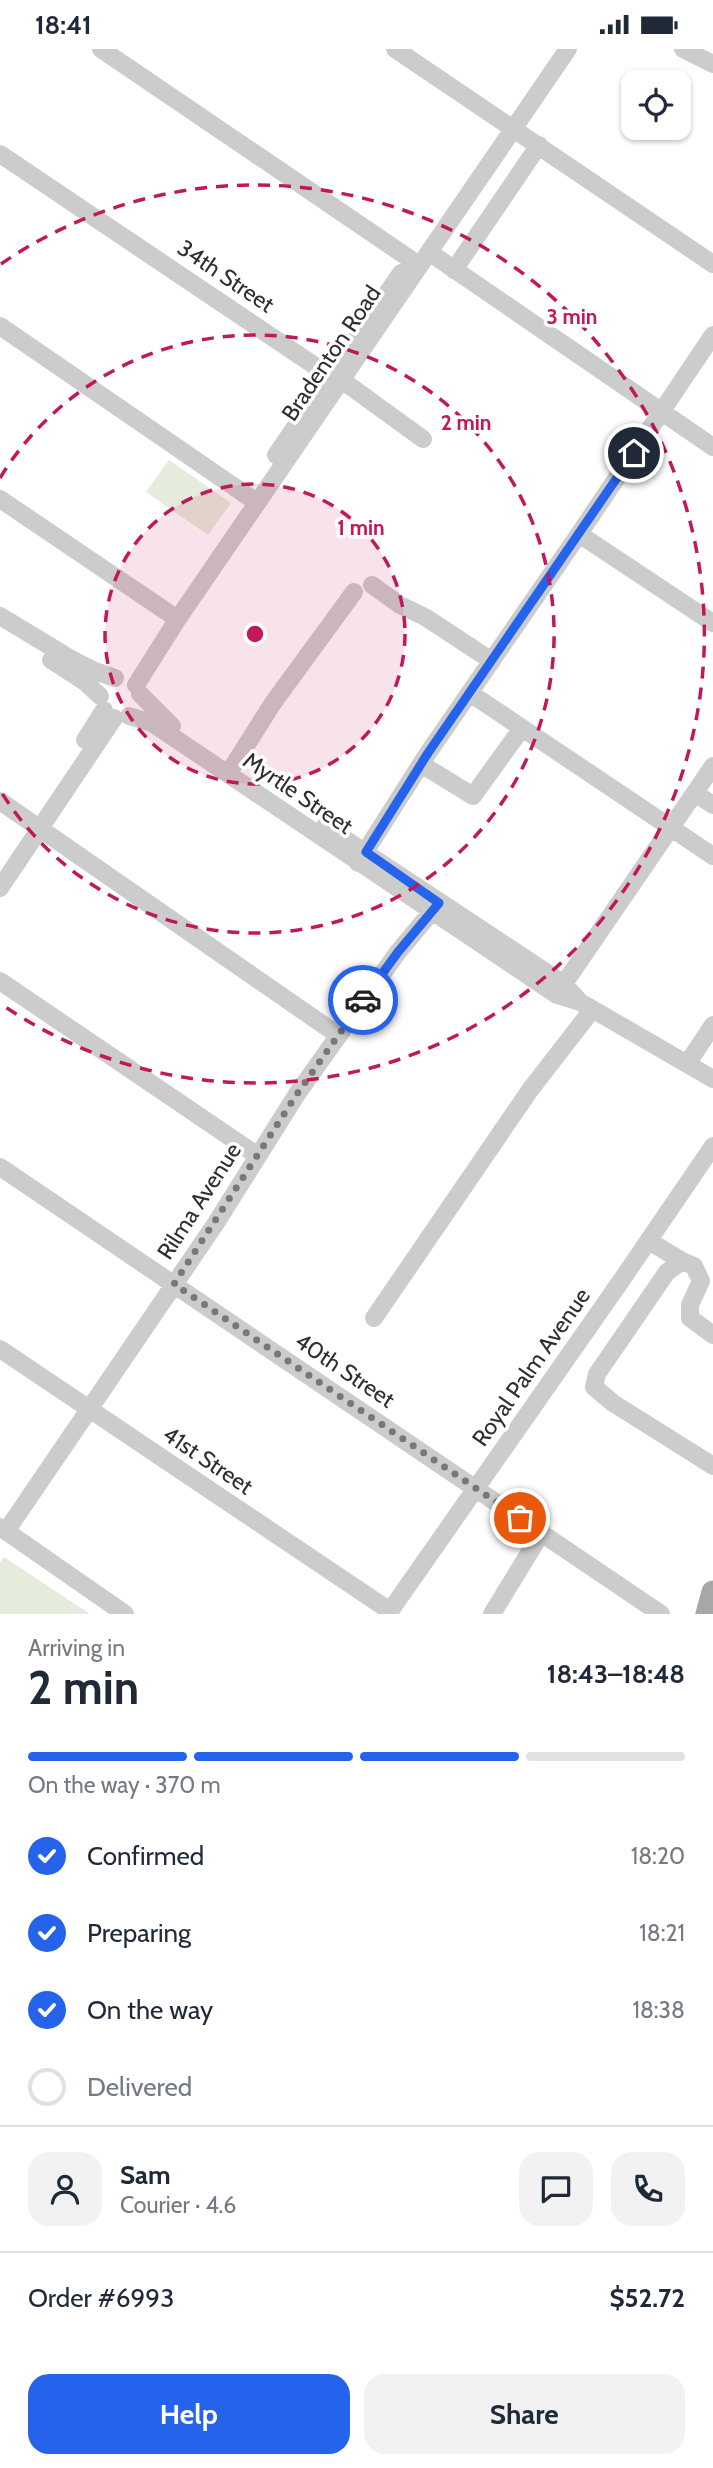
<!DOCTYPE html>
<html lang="en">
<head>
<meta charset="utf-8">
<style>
  body { margin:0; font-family:Cabin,sans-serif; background:#f2f2f3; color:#1f2937; height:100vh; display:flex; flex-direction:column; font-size:26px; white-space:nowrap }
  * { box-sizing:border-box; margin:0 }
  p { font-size:23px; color:#747a83 }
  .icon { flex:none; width:38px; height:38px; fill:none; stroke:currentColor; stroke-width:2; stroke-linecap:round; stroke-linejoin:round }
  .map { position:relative; height:1565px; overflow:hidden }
  .details { display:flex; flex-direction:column; background:#fff; flex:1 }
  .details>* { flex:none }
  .controls { position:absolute; left:621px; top:21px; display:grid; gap:14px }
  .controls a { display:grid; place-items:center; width:70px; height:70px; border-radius:14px; background:#fff; box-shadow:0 2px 5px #0004; font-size:35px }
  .pin { position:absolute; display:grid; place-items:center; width:60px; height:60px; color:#fff; margin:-30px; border:4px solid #fff; border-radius:50%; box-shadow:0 2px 7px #0007 }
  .courier { position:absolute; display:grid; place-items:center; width:70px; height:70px; margin:-35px; border:5px solid #2563eb; border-radius:50%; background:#fff; color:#222; box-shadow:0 2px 9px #0007 }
  .headline em { font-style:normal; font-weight:800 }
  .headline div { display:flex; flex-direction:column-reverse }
  .headline { display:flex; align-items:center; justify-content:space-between; height:119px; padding:0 28px }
  h1 { font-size:46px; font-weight:800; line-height:52px }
  .bar { display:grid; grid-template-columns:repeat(4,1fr); gap:10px 7px; align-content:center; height:84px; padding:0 28px }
  .bar i { height:9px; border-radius:5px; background:#e0e1e3 }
  .bar .on { background:#2563eb }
  .bar p { grid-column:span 4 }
  .line { display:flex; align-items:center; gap:18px; padding:0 28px; border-top:2px solid #e0e1e3 }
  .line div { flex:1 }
  .round { display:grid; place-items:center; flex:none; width:74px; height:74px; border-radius:21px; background:#f2f2f3 }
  ol { padding:0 28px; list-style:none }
  li { display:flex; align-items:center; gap:21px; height:77px }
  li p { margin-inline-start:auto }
  li .icon { padding:7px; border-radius:50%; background:#2563eb; color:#fff; stroke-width:4 }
  li:last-child { color:#747a83 }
  li i { width:38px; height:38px; border:4px solid #e0e1e3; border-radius:50% }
  .action { display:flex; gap:14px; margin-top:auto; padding:14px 28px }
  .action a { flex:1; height:80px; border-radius:21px; background:#2563eb; color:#fff; font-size:28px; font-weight:800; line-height:80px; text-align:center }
  .action a+a { background:#f2f2f3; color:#1f2937 }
  .status { display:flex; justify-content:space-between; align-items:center; height:49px; padding:0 35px; background:#fff; direction:ltr }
  .status svg { height:19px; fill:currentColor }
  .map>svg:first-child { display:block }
</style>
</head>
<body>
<div class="status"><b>18:41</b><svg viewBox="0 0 49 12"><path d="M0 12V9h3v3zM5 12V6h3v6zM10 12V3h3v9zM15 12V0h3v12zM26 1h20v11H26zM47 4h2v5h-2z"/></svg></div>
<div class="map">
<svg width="713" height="1565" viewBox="0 0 713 1565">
  <rect width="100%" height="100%" fill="#fff"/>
  <path fill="#e5ecdc" d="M169,411l62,43 -23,32 -62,-43z
    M4,1508l86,57h-90v-51z"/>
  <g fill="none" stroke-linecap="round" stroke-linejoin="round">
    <path stroke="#ccc" stroke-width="18" d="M101,0l309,210
      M395,0l318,215
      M683,0l30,15
      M0,105l330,222 13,5 80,58
      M429,203l284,195
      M454,221l85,-125
      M0,277l249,171
      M276,406l125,-182
      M0,450l170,115
      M579,485l134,89
      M372,536l28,20 25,12 67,44
      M0,567l71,43 24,12 20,7
      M51,611l34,22 15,14
      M136,636l41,-65 391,-571
      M470,644l243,163
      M140,645l32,32
      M129,667l23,7 405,272 23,7 133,77
      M85,691l19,-30
      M421,715l52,32 49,-68
      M233,717l40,-63 81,-111
      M695,744l18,12
      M0,752l338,234
      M325,777l239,158 16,18
      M358,814l70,-110 151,-219 134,-199
      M0,839l114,-170
      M0,932l258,175
      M559,942l154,-225
      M687,1015l26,-39
      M0,1118l661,447
      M649,1192l33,20
      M374,1269l156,-228 62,-80
      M713,1286l-23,-17v-13l11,-24 -7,-15 -12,-5 -15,11 -70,102 -3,13 19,16 100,63
      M0,1300l390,262
      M0,1478l125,87
      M7,1481l209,-307 81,-129 101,-142 41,-49
      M388,1565l235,-336 90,-132
      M492,1565l50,-82"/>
    <path stroke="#a7a7a7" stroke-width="23" d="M707,1565l6,-22"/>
  </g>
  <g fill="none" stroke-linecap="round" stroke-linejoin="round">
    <path stroke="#787878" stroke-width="7" stroke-dasharray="0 12.6" d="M363,951l-66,94 -123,190 346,234"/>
    <path stroke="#2563eb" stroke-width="9" d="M363,951l35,-48 41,-49 -73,-51 62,-99 206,-300"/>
  </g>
  <circle cx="255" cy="585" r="150" fill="#c2185b" fill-opacity=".12"/>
  <g fill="none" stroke="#c2185b" stroke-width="3.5" stroke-dasharray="12 9">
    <circle cx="255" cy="585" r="150"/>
    <path d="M0 429A299 299 0 1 1 0 741"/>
    <path d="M1 215A449 449 0 1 1 1 955"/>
  </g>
  <g text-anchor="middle" stroke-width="7" stroke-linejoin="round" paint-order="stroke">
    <g font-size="23" fill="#2f2f2f" stroke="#fff">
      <text transform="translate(226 227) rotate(34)" y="8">34th Street</text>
      <text transform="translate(331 304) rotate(-56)" y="8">Bradenton Road</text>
      <text transform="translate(298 744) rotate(34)" y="8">Myrtle Street</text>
      <text transform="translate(199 1152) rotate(-57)" y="8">Rilma Avenue</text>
      <text transform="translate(531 1318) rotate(-55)" y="8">Royal Palm Avenue</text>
      <text transform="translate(345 1321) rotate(34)" y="8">40th Street</text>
      <text transform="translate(208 1411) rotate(34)" y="8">41st Street</text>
    </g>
  </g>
  <circle cx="255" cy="585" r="10" fill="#c2185b" stroke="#fff" stroke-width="3.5"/>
  <g font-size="21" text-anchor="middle" font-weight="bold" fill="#c2185b" stroke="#fff" stroke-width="7" stroke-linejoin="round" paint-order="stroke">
    <text x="572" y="275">3 min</text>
    <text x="466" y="381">2 min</text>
    <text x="361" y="486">1 min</text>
  </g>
</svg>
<div class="controls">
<a><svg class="icon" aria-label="locate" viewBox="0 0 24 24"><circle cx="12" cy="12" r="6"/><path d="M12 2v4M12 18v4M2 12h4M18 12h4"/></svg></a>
</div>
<div class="pin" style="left:520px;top:1469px;background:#ea580c"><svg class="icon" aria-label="bag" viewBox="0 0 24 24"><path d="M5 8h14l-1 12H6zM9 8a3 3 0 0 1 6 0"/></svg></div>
<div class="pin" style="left:634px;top:404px;background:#1f2937"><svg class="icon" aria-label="home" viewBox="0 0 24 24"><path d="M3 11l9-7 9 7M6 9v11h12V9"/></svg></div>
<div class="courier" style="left:363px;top:951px"><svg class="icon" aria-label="car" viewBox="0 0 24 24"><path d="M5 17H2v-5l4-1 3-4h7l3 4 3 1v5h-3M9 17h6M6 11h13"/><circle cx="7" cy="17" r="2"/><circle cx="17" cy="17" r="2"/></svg></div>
</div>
<section class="details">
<div class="headline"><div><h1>2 min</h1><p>Arriving in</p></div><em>18:43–18:48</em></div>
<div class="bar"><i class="on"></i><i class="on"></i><i class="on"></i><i></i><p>On the way · 370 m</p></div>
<ol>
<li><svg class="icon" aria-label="check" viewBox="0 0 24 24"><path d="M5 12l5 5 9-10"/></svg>Confirmed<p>18:20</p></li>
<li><svg class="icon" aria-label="check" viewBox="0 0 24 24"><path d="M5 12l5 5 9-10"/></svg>Preparing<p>18:21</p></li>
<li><svg class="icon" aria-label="check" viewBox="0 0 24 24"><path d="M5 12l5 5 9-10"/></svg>On the way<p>18:38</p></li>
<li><i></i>Delivered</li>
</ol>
<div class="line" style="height:126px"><a class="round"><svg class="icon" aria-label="person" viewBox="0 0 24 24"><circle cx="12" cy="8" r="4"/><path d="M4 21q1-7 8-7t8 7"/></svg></a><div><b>Sam</b><p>Courier · 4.6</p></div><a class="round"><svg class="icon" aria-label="chat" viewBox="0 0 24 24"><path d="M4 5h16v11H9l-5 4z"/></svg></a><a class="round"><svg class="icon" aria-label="phone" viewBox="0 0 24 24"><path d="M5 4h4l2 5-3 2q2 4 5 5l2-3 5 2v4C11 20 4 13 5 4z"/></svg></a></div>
<div class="line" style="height:91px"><div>Order #6993</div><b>$52.72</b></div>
<div class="action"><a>Help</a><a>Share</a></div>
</section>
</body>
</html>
